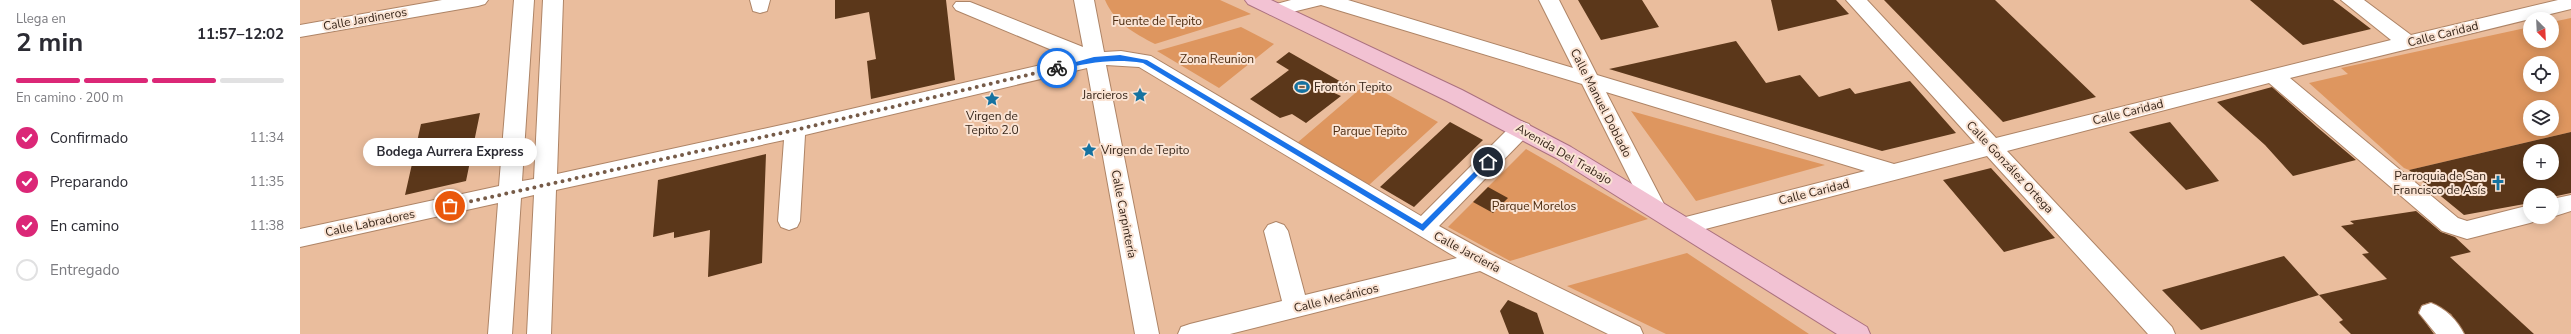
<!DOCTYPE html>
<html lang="es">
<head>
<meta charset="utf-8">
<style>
  body { margin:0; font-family:"Nunito Sans",sans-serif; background:#f2f2f3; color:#2b2b33; height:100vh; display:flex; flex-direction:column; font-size:15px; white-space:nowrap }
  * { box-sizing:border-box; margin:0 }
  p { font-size:13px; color:#7c7c81 }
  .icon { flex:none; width:22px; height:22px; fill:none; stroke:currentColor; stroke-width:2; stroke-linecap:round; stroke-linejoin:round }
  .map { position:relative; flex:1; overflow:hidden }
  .details { display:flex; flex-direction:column; background:#fff; width:300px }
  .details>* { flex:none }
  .needle { width:26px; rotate:156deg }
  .tools { position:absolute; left:2223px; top:12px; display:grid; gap:8px }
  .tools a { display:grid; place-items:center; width:36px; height:36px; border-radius:50%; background:#fff; box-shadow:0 2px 10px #0003; font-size:20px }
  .pin { position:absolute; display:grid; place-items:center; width:34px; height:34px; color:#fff; margin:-17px; border:2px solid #fff; border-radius:50%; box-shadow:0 1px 4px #0007 }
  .courier { position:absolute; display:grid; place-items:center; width:40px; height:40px; margin:-20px; border:3px solid #1a73e8; border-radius:50%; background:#fff; color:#222; box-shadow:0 1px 5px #0007 }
  .bubble { position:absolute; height:28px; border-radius:14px; background:#fff; box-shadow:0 2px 10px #0003; font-size:13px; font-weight:700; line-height:28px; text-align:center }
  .overview em { font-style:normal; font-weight:700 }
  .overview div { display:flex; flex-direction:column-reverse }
  .overview { display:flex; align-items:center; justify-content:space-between; height:68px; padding:0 16px }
  h1 { font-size:26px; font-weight:700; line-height:30px }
  .bar { display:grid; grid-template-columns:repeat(4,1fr); gap:6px 4px; align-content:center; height:48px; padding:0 16px }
  .bar i { height:5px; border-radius:3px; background:#e1e1e2 }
  .bar .selected { background:#db2777 }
  .bar p { grid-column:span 4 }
  ol { padding:0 16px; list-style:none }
  li { display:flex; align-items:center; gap:12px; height:44px }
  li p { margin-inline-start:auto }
  li .icon { padding:4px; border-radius:50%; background:#db2777; color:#fff; stroke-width:4 }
  li:last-child { color:#7c7c81 }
  li i { width:22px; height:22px; border:2px solid #e1e1e2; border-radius:50% }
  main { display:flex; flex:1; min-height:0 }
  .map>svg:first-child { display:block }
</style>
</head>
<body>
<main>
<section class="details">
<div class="overview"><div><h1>2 min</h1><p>Llega en</p></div><em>11:57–12:02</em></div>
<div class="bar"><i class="selected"></i><i class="selected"></i><i class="selected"></i><i></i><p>En camino · 200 m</p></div>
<ol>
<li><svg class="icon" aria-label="check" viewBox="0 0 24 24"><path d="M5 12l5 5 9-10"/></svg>Confirmado<p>11:34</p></li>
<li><svg class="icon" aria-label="check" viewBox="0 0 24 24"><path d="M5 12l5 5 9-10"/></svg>Preparando<p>11:35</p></li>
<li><svg class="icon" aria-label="check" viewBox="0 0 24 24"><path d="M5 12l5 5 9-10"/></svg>En camino<p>11:38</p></li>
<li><i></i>Entregado</li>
</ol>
</section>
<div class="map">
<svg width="2271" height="334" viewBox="0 0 2271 334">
  <rect width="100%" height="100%" fill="#eabd9d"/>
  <path fill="#de965f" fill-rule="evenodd" d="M805,0h115l31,14 -96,30c-21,-11 -40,-21 -50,-44z
    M2271,18v114l-162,38 -5,-2 -95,-85 39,-9 -7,-6 189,-41v14h22v-19zM2230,63h22v22h-22zM2230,107h22v22h-22z
    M941,27l33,17 -55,44 -62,-37z
    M1067,83l71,39 -69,63 -72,-42z
    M1331,111l194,54 -129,36z
    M1226,149l122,70 -138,42 -62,-34z
    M1387,253l122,81h-143l-99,-48z"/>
  <path fill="#5b371a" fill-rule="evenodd" d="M535,0h111l9,80 -84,19 -4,-38 9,-2 -7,-47 -34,7z
    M1278,0h64l17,27 -58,13z
    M1471,0h65l13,14 -71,17z
    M1584,0h111l101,97 -93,25z
    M1950,0h83l38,29 -68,16z
    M1436,41l30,42 34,-8 19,22 31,-9 5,6 55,-13 46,52 -74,18 -273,-82z
    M989,52l54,31 -11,9 9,4 -35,27 -14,-9 -12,4 -30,-19 39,-29 -13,-8z
    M1972,87l45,40 39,33 -63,16 -28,-31 -48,-43z
    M180,113l-14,68 -61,14 16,-71z
    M1150,122l33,18 -69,67 -34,-20z
    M1870,122l41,49 8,10 -33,9 -57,-58z
    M2271,132v61l-19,4v-2h-22v8l-66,12 -55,-45zM2230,151h22v22h-22z
    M466,154l-4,109 -54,14 2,-47 -36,8v-6l-21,5 5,-57z
    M1691,168l64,70 -51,14 -61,-72z
    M1188,187l20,11 -15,15 -20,-11z
    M2116,211l25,21 14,5 16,15 -21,5 84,77h-69l-14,-20 -20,-12 -9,3 -4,7 16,22h-83l-12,-12 4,-2 -24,-25 -118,35 -39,-40 122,-34 35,39 68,-16 -25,-25 7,-1 -28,-27 13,-2 -4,-3z
    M1208,300l29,13 7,21h-35l-9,-23z"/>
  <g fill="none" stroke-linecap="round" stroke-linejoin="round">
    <g stroke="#ae8466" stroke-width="2">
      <path id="minor" d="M142,0h46l-3,4 -7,2 -178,31v-12z
        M214,0h20l-12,181 12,-2 9,-179h20l-6,174 238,-52 276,-64 -115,-48 -3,-4 3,-4h14l113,45 -9,-47h20l10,52 17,-1 30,5 270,160 92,-92 8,-3 8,3 3,5 -3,5 -90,92 51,28 150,73 3,7h-35l-128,-63 -250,63h-52l3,-7 9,-3 92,-23 -18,-70 4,-6 8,-3 8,3 4,6 17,64 152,-37 -318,-191 -33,-2 53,269h-24l-48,-266 -282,67 -5,86 -3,6 -8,3 -8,-3 -3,-6 6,-81 -228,50 -5,144h-24l7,-139 -13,3 -9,136h-24l10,-131 -198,44v-18l199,-43z
        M450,0h20l-3,11 -7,2 -7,-2z
        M991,0h57l225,68 -34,-68h20l38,75 297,89 81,-21 -129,-143h21l129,138 395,-98 -50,-40h23l47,35 147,-35h13v9l-281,69 168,140 9,3 63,-16v12h10l-2,3 -8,3 -63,16 -25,-8 -173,-148 -262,68 165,176 3,7h-27l-161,-178 -301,78 -8,-3 -3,-6 3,-6 187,-48 -259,-79 59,114 -3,6 -8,3 -8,-3 -64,-128 -261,-79 -45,11 -7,-2 -3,-4 3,-4z
        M2271,195v16l-19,6v-18z
        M2131,303c14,5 27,18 33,31h-28l-17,-21 3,-7z"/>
    </g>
    <g stroke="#ab717f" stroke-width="2">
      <path id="major" d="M945,0h26l191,90 109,57 296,180 3,7h-33l-281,-176 -109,-57 -199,-97z"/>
    </g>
    <use href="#minor" fill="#fff" fill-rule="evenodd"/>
    <use href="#major" fill="#f2c2d3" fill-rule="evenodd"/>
  </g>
  <path fill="#1a73e8" d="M820,55l27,5 275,164 64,-64 5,2 -68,69 -280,-168c-31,-5 -56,0 -86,7l-3,-2 40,-11z"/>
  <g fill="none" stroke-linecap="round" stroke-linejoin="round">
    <path stroke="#765b48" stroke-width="4" stroke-dasharray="0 7.2" d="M150,206l345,-76 262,-62"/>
  </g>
  <defs>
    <g id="stadium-bare" transform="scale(1.2)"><path d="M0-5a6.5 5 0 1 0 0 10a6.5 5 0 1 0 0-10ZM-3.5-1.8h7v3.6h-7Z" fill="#1572a0" stroke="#fae3d3" stroke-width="2.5" paint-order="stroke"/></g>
    <g id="sight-bare" transform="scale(1.2)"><path d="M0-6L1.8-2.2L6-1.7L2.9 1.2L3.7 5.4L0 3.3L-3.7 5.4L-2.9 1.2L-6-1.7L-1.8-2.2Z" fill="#1572a0" stroke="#fae3d3" stroke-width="2.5" paint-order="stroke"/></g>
    <g id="church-bare" transform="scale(1.2)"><path d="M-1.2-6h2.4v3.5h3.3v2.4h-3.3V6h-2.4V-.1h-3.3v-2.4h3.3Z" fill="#1572a0" stroke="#fae3d3" stroke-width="2.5" paint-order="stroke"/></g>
  </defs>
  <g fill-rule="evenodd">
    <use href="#stadium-bare" x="1002" y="87"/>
    <use href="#sight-bare" x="840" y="95"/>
    <use href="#sight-bare" x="692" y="99"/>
    <use href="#sight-bare" x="789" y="150"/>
    <use href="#church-bare" x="2198" y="183"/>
  </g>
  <g text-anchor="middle" stroke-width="4" stroke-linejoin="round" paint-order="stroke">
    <g font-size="12" fill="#37261a" stroke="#fae3d3">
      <text transform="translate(65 19) rotate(-10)" y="4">Calle Jardineros</text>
      <text transform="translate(2143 34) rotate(-14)" y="4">Calle Caridad</text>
      <text transform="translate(1301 103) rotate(63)" y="4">Calle Manuel Doblado</text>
      <text transform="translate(1828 112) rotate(-14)" y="4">Calle Caridad</text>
      <text transform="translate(1264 154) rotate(30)" y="4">Avenida Del Trabajo</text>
      <text transform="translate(1710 167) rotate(47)" y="4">Calle González Ortega</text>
      <text transform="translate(1514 192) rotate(-14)" y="4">Calle Caridad</text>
      <text transform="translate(824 214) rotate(79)" y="4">Calle Carpintería</text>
      <text transform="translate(70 223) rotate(-12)" y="4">Calle Labradores</text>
      <text transform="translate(1167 252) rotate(28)" y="4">Calle Jarciería</text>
      <text transform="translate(1036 298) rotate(-14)" y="4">Calle Mecánicos</text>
    </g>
    <g font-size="12" fill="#4b2a0e" stroke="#fae3d3">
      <text x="857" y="25">Fuente de Tepito</text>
      <text x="917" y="63">Zona Reunion</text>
      <text x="1070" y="135">Parque Tepito</text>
      <text x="1234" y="210">Parque Morelos</text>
    </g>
    <g font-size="12" fill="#37261a" stroke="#fae3d3" text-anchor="start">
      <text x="1014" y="91">Frontón Tepito</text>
      <text x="828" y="99" text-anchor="end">Jarcieros</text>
      <text x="692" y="120" text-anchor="middle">Virgen de<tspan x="692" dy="14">Tepito 2.0</tspan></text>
      <text x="801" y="154">Virgen de Tepito</text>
      <text x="2186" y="180" text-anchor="end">Parroquia de San<tspan x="2186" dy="14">Francisco de Asís</tspan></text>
    </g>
  </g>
</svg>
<div class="tools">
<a><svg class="needle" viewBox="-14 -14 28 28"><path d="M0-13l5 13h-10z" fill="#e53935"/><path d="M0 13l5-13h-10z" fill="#7c7c81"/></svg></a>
<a><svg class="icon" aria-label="locate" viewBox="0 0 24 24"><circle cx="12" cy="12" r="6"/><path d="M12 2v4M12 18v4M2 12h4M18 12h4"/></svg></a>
<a><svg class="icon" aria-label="layers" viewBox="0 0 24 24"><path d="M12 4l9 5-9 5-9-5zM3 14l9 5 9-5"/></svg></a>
<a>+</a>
<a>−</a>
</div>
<div class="pin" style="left:150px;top:206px;background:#ea580c"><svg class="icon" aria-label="bag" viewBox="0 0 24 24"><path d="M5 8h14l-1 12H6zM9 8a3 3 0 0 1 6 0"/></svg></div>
<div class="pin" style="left:1188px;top:162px;background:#1f2937"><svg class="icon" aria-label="home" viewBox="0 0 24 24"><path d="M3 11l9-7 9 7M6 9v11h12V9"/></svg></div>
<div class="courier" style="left:757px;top:68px"><svg class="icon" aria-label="bike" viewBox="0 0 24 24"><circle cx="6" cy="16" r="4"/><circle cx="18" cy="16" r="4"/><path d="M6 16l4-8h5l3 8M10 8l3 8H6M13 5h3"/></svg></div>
<div class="bubble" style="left:63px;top:138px;width:174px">Bodega Aurrera Express</div>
</div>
</main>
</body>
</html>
